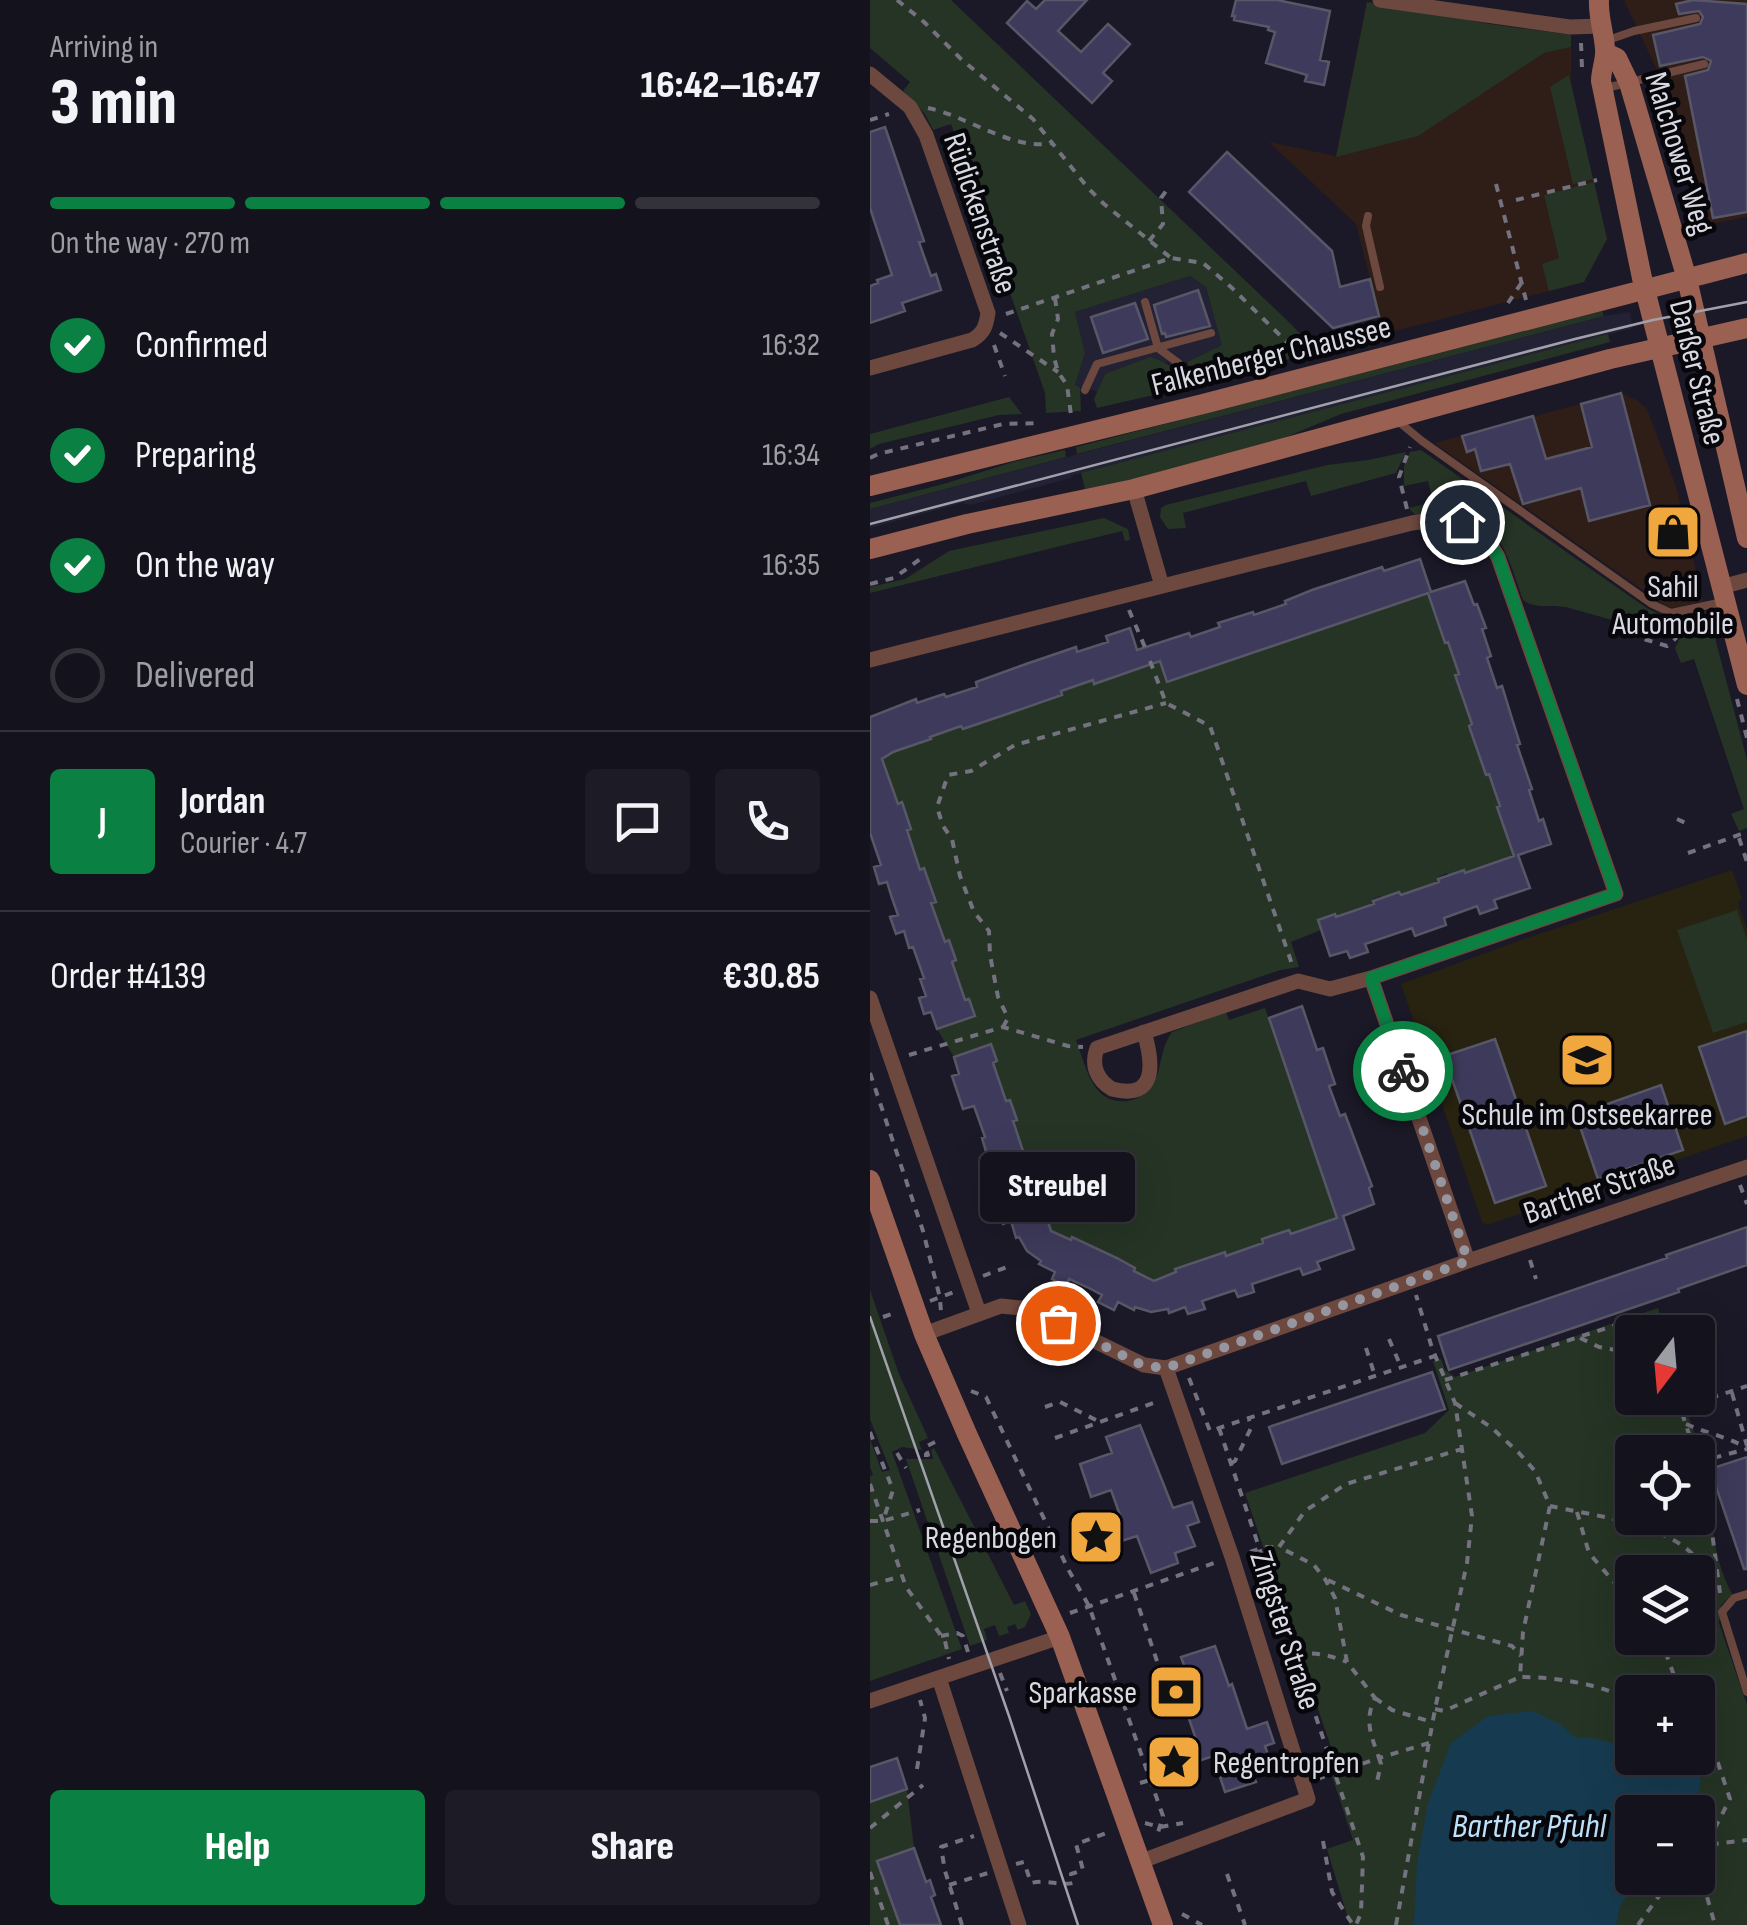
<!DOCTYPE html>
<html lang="en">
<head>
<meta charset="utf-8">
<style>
  body { margin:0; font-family:"Sofia Sans Condensed",sans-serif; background:#1d1c26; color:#f1f3f6; height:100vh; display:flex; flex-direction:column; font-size:38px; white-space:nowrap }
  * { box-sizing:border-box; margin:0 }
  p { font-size:32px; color:#9d9ea4 }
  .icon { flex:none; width:55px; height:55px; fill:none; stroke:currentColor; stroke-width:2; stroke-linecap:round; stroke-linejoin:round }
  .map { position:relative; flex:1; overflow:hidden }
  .side { display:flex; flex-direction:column; background:#14131d; width:870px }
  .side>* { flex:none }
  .needle { width:65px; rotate:196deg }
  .fabs { position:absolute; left:745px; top:1315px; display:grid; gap:20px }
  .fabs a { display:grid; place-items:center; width:100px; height:100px; border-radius:10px; background:#14131d; box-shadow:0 10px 40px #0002,0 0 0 2px #33323b; font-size:50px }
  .pin { position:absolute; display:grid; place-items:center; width:85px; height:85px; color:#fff; margin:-42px; border:5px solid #fff; border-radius:50%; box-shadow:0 2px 10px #0007 }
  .courier { position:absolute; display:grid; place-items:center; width:100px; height:100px; margin:-50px; border:8px solid #0b8043; border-radius:50%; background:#fff; color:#222; box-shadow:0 2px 12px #0007 }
  .bubble { position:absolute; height:70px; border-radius:10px; background:#14131d; box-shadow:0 10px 40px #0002,0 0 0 2px #33323b; font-size:32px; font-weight:800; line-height:70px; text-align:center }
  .summary em { font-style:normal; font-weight:800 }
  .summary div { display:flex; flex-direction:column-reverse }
  .summary { display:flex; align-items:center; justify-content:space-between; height:170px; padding:0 50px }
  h1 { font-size:65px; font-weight:800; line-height:75px }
  .bar { display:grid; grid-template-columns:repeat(4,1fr); gap:15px 10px; align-content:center; height:120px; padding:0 50px }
  .bar i { height:12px; border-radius:8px; background:#33323b }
  .bar .current { background:#0b8043 }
  .bar p { grid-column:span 4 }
  .line { display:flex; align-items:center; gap:25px; padding:0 50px; border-top:2px solid #33323b }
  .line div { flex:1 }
  .round { display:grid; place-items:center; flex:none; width:105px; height:105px; border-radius:10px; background:#1d1c26 }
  ol { padding:0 50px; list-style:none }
  li { display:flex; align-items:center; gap:30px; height:110px }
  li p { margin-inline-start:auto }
  li .icon { padding:10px; border-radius:50%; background:#0b8043; color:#fff; stroke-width:4 }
  li:last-child { color:#9d9ea4 }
  li i { width:55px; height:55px; border:5px solid #33323b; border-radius:50% }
  .action { display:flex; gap:20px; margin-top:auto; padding:20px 50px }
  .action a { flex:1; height:115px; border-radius:10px; background:#0b8043; color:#fff; font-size:40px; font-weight:800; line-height:115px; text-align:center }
  .action a+a { background:#1d1c26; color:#f1f3f6 }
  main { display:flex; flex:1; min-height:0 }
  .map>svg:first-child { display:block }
</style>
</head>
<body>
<main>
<section class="side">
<div class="summary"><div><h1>3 min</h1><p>Arriving in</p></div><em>16:42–16:47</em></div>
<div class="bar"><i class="current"></i><i class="current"></i><i class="current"></i><i></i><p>On the way · 270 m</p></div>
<ol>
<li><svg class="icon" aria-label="check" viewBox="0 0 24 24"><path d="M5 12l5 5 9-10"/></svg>Confirmed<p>16:32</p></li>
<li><svg class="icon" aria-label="check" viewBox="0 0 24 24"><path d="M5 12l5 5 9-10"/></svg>Preparing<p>16:34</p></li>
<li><svg class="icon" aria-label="check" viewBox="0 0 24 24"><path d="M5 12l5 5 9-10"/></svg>On the way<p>16:35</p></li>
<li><i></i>Delivered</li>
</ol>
<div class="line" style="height:180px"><b class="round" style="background:#0b8043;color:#fff">J</b><div><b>Jordan</b><p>Courier · 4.7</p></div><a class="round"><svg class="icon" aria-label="chat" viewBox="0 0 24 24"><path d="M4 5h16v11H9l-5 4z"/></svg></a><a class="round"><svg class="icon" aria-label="phone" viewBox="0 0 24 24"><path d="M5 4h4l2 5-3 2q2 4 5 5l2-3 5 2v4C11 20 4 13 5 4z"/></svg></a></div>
<div class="line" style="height:130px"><div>Order #4139</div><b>€30.85</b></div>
<div class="action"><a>Help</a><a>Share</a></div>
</section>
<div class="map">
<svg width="877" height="1925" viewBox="0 0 877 1925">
  <rect width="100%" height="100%" fill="#1b1927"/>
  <path fill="#2f1d18" d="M754,0h123v217l-35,7 -10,-5 -31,-119z
    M497,2l123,22 81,11v50l36,154 -23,43 -200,52 -28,-110 -87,-82 67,14z
    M751,393l17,8 9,8 29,77 27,115 -29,7 -7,-1 -233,-164z"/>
  <path fill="#232134" d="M320,276l16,11 17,58 -49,23 -6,-6 -63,12 -7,18 -23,-7 10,-32 -10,-41z
    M760,312l3,16 -562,148v2l-100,27 -9,-2 -92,25v-19l734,-193z"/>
  <path fill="#282211" d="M862,870l10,28 -4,5 9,26v207l-260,89 -5,-3 -81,-238 117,-43z"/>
  <path fill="#253425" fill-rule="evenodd" d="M0,0h81l342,326 22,26 -116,32 -8,-11 -4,-11 35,-17 -16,-58 -16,-11 -115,36 10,41 -10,32 5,2 1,24 -35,2 -1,-20 -94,-269 -18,6 -8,-16 -22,-23 7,-9 -40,-34z
    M497,2l123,22 81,11v12l-27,6 -126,83 -82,21z
    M699,75l24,104 -20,5 -23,-97z
    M724,182l13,57 -23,43 -35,9 -7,-27 17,-6 -15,-63z
    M732,311l2,5 -527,138 -1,-7z
    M738,334l2,8 -269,72 -69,29 -133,36 -54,10 -4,-16z
    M280,357c22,7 23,10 34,31l-87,20 -3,-9 11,-25z
    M139,397l13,17 -23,1 -120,29 -9,5v-15z
    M195,450l1,7 -196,52v-6l77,-20 66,-21z
    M551,450l227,159 18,8 12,2 2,2 -8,16 -106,-30c-15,-2 -32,2 -43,-7 -20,-61 -31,-99 -107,-84l-7,-8 24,-6 -5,-21 -24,5v-20l6,-14z
    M536,452l-10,21 -85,23 -5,-15 -123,32 3,15 -18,1 -8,-12 1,-9 5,-3 161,-40 41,-5z
    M234,518l24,11 2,11 -5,1 -3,-10 -252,62v-6l35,-8 44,-28z
    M558,593l17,49h3l11,32 -3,1 16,49 -2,2 16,49 3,-1 11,32 -3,2 17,48 -49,17 -1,-3 -16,5 -1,-2 -9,4 1,5 -38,13 -2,-3 -16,6 -2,-2 -8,3 1,5 -38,13 -2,-3 -16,6 3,10 -30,12 8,25 -19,3 -204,70c10,26 16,65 51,61 11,-1 20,-8 26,-17 10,-17 6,-34 19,-52l54,-20 3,8 36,-12 72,209 -46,17 -29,4 1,5 -37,13 -2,-4 -48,17v3l-18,7 -4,4 -5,-5 -15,-7 1,-4 -62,-30 -2,3 -16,-7 -2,2 -7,-8 3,-2 -5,-16 3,-2 -17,-48 -4,1 -13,-39 4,-2 -7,-19 -4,1 -13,-38 4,-3 -6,-15 -37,12 -17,-28 28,-29 -13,-38 -4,-21 -3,1 -14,-39 5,-2 -11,-32h-5l-13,-39 4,-2 -9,-25 -4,1 -17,-48 80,-30 2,3 99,-34 -1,-4 32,-11 2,4 48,-17 16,-9 9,24 32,-11 -1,-3 17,-3z
    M838,611l39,149v68l-8,3 -8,-17 13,-5 -50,-150 -13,4 -6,-15 17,-34z
    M867,910l10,30v82l-34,11 -36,-103z
    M0,1290l29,84 29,64 -9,4 3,8 -20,-3 -10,5 70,197 -92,32v-205l3,-1 -3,-8v-28l12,33 8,-2 -20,-51z
    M788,1308l7,24h-33v66h50c6,19 15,39 20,59 10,46 7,94 30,137l-11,11 -2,18 28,82v220h-397l-23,-76 26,-9 -26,-79 8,-2 -90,-266 180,-60 24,-23 -16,-49 8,-2 4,11 10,7zM762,1452h66v66h-66zM762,1572h66v66h-66zM762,1692h66v66h-66zM762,1812h66v66h-66z
    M64,1448l80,157 11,-4 6,13 -6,13 -7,3 -3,-6 -8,3 2,6 -10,3 -4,-11 -11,4 3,11 -17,6 -64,-187h27l-2,-9z
    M37,1789l7,59 -36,14 22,63h-30v-123z"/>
  <path fill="#163b50" d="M663,1711l27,13 16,14c22,-2 35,6 56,10v10h39l29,15c3,18 -6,38 -29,35 -6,-1 -12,-5 -17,-7l-8,3 -1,8h-13v66h8l-20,28 -4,19h-202l3,-62 11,-60 23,-60 37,-27z"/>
  <path fill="#3e3a5b" stroke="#585767" stroke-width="2.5" d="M175,0h42l-29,31 23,21 27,-28 22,20 -27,29 9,8 -20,22 -85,-80 20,-22 9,8z
    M366,0h41l53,11 -10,49 9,2 -5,23 -19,-4 2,-6 -41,-12 9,-31 -7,-2 1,-3 -35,-7 1,-4h-3z
    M823,0l54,4v208l-34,6 -28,-142 23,-6 3,-9 -8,-4 -43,9 -7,-31 47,-11 3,-7 -4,-6 -20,3 -3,-10z
    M15,127l39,114 -5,1 12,34 5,-2 5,16 -39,13 3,8 -35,12v-37l8,-3 -1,-3 15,-5 -22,-67v-76z
    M357,152l105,99 8,36 30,-8 9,37 -46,12 -144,-136z
    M328,290l12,36 -44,11 -1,-4 -3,1 -8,-29z
    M265,303l13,36 -45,14 -12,-36z
    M751,393l29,112 -61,16 -8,-33 -58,16 -13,-40 -29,7 -6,-22 -8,3 -5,-16 71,-20 13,43 46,-12 -11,-43z
    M550,559l11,33 34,-11 9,24 3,-1 9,24 -4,1 9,27 -4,2 10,30 5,-2 8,26 10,32 -3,1 15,44 -3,1 10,31 4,-2 8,25 -33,11 12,33 -36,12 3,8 -17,6 -3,-8 -33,12 2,7 -31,11 -3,-8 -47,16 3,8 -18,6 -3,-7 -17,5 -12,-36 17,-6 1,3 38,-13 -1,-3 26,-9 2,3 38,-13 -1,-3 26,-9 1,3 49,-17 -17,-49 3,-1 -11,-32 -3,1 -17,-49 3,-2 -17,-49 4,-1 -11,-32 -3,1 -17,-50 -261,89 -7,-21 -66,23 -1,-4 -32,11 1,4 -49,17 -50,17 -2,-3 -31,11 1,2 -38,13 -11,7 16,45 4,-2 9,27 -4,1 13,40 4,-2 12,34 -5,1 14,39 4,-2 7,20 -4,2 13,38 4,-1 6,17 -38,13 -6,-17 -7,2 -5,-16 7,-2 -6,-17 4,-1 -11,-31 -4,1 -5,-17 -8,3 -6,-17 8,-2 -6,-17 -5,-16 -8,2 -5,-17 7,-2 -11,-32v-116l46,-18 1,4 27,-9 2,3 31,-10 -1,-5 50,-18 50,-17 1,5 31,-10 -2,-6 24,-8 7,22 52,-17 2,4 29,-10 -2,-4 35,-11 1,3 32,-11 -1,-3 27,-11 70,-23 2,4z
    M432,1006l15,44 6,-2 12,36 -6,2 11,30 5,-2 27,72 -3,2 5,16 -31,12 11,33 -37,13 3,7 -17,6 -3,-7 -48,16 2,8 -16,5 -3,-7 -33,11 3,8 -17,5 -3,-7 -16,6 -1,-4 -17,3 -16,-5 -1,3 -16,-8 -4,8 -16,-8 4,-7 -15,-8 -18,-8 -3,7 -14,-7 3,-7 -16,-8 2,-3 -14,-10 -8,-14 -3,1 -5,-17 -8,3 -7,-18 8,-2 -11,-32 -7,2 -6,-16 7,-3 -5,-17 3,-1 -11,-31 -11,3 -11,-33 7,-2 -5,-17 37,-13 6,17 -4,2 13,38 4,-1 7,20 -4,1 13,39 4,-1 6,16 11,33 -3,1 7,22 20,9 1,-3 45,21 18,10 -1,3 20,10 22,-9 -1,-3 50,-17 1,4 37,-13 -1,-4 27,-9 2,4 46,-16 -68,-200z
    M877,1031v85l-22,8 -26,-77z
    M625,1039l51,147 -51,17 -51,-147z
    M791,1085l22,65 -85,29 -22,-64z
    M877,1227v38l-69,24 1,3 -230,78 -11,-34 229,-78 -1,-3z
    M562,1372l13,37 -163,55 -13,-37z
    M270,1425l33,83 19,-6 7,20 -12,4 8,20 -20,7 3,10 -27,10 -14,-37 -19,6 -7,-20 10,-4 -10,-28 -20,7 -11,-33 32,-11 -6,-16z
    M877,1457v112h-3l-34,-100z
    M345,1646l14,40 3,-2 15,45 20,-7 7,21 -9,3 7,20 -20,7 4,9 -31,10 -12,-36 -20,7 -7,-21 10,-3 -10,-29 -20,7 -12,-32 33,-12 -6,-16z
    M27,1758l10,31 -37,13v-35z
    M44,1848l12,34 4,-2 5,15 -4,2 10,28h-41l-23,-64z"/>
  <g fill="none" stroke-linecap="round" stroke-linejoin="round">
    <path stroke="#74727e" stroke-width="4" stroke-dasharray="8 8" stroke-linecap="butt" d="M27,0l27,22 37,37 72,60 55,69 16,16 67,54
      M711,43l1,25
      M58,108c39,8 85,43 123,35
      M0,120l19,-6
      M626,184l30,116
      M646,200l81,-20
      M279,241l14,-17 -2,-26 5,-7
      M185,298l3,21 -6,15 2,23 4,15 9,13 4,30
      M638,303l14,-21
      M136,314l165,-56 32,5 28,24 65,64 5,10
      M130,333l58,39
      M124,345l11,31
      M0,458l8,-4 125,-30 38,-1
      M537,509l-8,-32 11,-30
      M0,584l24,-6 29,-21
      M259,610l18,42
      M744,630l53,16 9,-8 7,-15
      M280,661l16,42 44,23 83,241
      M867,699l10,39
      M807,819l11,5
      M869,838l8,24
      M818,853l59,-21
      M133,1027l5,-9 -10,-21 -8,-42 -1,-24 -15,-19 -14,-36 -8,-37 -9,-13 -6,-19 11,-32 23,-4 44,-26 151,-42
      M39,1055l94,-28 65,19 15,1
      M0,1073l53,158 17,67 1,15
      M870,1185l7,19
      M660,1260l6,19
      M113,1276l24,-9
      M60,1301l24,-9
      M13,1317l15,-5
      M710,1338l19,9 33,6
      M519,1339l12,28
      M496,1348l9,28
      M319,1378l21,53 225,-75
      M575,1380l193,-62 10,3 9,11
      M101,1391l15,6 82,172 21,37 74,210 -7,23
      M862,1393l15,53
      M807,1398l18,54
      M585,1403l37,25 27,25 16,18 15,35 -27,126 -3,45c38,0 78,7 112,23
      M175,1407l15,-5 36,18 2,3
      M810,1408l67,-22
      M816,1424c20,9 42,13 61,24
      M349,1428l144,429 -2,56 -5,12
      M0,1432l23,58 -10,31
      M185,1438l104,-37
      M27,1453l9,15
      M54,1455h4l-3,-8 10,-5
      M828,1459l11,50 11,84
      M828,1462l49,-13
      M361,1463l4,-2 16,-33 -2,-8
      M0,1484l36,103 39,54 4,18
      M680,1506c41,9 117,18 145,51 9,11 15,29 21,42
      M707,1512l12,41 43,50
      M0,1521h13l37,-11
      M774,1529l11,-11
      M380,1552l15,-5h14
      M458,1580l73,35 111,31 9,10
      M0,1585l32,-9
      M264,1593l27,80
      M200,1613l147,-51
      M71,1636l16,-3 6,3 5,16
      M788,1638l5,7 17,47
      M426,1654c19,-2 33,1 51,8
      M130,1673l7,18
      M505,1698l17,12 40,12
      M565,1709l9,2 76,-34
      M828,1737l19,23 13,39 -24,46 -4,34 13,46
      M559,1743l-50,15c-8,-23 -15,-38 -4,-60l-28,-36 -12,-64 -10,-19 -11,-14 -35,-18 26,-36 41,-27 116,-35
      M47,1769l8,-51 -5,-18
      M447,1779l62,-21 2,6 -5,22
      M270,1783l27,-8
      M275,1823l15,4 23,-4
      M0,1828l53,-43
      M453,1841l9,51 21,33
      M828,1853l8,-8 41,-5
      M146,1864l8,-2 7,21c15,-4 28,3 42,0l-2,-9 12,-4 -7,-26 36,-13
      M0,1872l18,53
      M357,1874l18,51
      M79,1885l39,-12
      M312,1914l20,11
      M92,1925l-17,-54 -4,-24 33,-11
      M526,1925l39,-216 32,-146 5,-47 -17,-113 -23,-55 -16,-53
      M768,1925l34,-47"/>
    <path stroke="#6c483f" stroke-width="8" d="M738,40l26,-9 62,-13
      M736,88l98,-24
      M498,216l-2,10 14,61
      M275,302l13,46 23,17
      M215,390l12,-26 114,-31
      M529,422l23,19 230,163 19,9 52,-11
      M877,1594l-13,4 -12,14 25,80"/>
    <path stroke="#6c483f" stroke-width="15" d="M510,0l190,27 31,-1
      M0,74l40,33 16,28 62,178c-2,13 -4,20 -16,27l-102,28
      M264,489l28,97
      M851,587l26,-7
      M0,660l542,-137c40,-7 65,-6 86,34l118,337 -245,84 -41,11 -32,-8 -201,67c-6,17 -1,31 15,41 46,12 41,-27 32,-57
      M501,978l97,283
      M0,998l109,315
      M54,1334l77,-28 28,3 115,56 22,3 302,-107 279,-94
      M69,1678l80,247
      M0,1701l190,-64
      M272,1861l166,-62 -76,-242 -66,-189"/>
    <path stroke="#9a6052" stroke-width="20" d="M729,0c-1,17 5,32 6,49 1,11 -4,21 -4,32l41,197 105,407
      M736,53l11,5 12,25 58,196 60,259
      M0,486l333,-82 544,-141
      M0,549l97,-25 167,-35 476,-130 137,-31
      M0,1180l54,154 43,100 93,203 103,288"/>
    <path stroke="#a1a1ab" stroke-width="2.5" d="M0,524l705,-185 78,-19 94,-18
      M0,1317l139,399 69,209"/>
  </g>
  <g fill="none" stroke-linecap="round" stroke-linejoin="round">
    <path stroke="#9696a1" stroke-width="10" stroke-dasharray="0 18" d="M188,1323l86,43 22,2 302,-107 -65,-190"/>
    <path stroke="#0b8043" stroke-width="12" d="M533,1071l-32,-93 245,-84 -118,-337 -18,-26 -18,-9"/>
  </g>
  <defs>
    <g id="shop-square" transform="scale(2.875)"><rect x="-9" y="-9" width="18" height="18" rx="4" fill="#f0a73e" stroke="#06060b"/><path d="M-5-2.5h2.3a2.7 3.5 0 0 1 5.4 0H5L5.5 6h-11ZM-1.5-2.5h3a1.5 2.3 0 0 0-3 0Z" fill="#111"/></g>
    <g id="school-square" transform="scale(2.875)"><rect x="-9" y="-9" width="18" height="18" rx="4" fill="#f0a73e" stroke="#06060b"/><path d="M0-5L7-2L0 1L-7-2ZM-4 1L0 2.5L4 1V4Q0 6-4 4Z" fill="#111"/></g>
    <g id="sight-square" transform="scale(2.875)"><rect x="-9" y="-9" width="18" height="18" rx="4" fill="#f0a73e" stroke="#06060b"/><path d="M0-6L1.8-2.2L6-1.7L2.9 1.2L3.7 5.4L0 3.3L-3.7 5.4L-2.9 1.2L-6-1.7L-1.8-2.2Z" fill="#111"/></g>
    <g id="bank-square" transform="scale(2.875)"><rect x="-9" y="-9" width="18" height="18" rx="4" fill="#f0a73e" stroke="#06060b"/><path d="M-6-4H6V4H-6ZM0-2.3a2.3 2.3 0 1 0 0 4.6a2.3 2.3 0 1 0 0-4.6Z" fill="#111"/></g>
  </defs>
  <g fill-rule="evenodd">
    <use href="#shop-square" x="803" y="532"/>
    <use href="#school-square" x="717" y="1060"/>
    <use href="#sight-square" x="226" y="1537"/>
    <use href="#bank-square" x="306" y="1692"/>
    <use href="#sight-square" x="304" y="1762"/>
  </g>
  <g text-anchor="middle" stroke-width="9" stroke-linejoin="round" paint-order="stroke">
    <g font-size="32" fill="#d9d9e2" stroke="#06060b">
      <text transform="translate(810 153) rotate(73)" y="11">Malchower Weg</text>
      <text transform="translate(111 213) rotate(71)" y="11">Rüdickenstraße</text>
      <text transform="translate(401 355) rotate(-14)" y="11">Falkenberger Chaussee</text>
      <text transform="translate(828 372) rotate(76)" y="11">Darßer Straße</text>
      <text transform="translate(729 1188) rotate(-19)" y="11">Barther Straße</text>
      <text transform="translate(416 1630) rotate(72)" y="11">Zingster Straße</text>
    </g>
    <g font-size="32" fill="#d9d9e2" stroke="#06060b">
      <text x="803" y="597">Sahil<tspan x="803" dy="37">Automobile</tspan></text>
      <text x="717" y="1125">Schule im Ostseekarree</text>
      <text x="187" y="1548" text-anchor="end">Regenbogen</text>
      <text x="267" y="1703" text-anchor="end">Sparkasse</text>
      <text x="343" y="1773" text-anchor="start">Regentropfen</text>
    </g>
    <g font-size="35" font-style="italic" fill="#bce1fa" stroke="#06060b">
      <text x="659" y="1837">Barther Pfuhl</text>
    </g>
  </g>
</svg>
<div class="fabs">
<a><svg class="needle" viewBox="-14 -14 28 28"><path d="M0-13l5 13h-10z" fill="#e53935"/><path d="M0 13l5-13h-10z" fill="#9d9ea4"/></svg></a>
<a><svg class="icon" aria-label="locate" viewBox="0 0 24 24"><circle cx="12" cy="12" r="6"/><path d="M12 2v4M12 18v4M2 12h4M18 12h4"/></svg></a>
<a><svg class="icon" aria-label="layers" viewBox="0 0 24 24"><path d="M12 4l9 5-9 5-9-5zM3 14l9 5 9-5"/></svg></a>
<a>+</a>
<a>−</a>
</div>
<div class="pin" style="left:188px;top:1323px;background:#ea580c"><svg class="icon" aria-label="bag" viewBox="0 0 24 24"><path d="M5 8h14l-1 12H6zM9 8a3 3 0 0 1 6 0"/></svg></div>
<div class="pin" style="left:592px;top:522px;background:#1f2937"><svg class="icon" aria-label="home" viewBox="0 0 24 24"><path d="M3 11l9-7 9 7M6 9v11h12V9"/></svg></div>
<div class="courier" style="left:533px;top:1071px"><svg class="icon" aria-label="bike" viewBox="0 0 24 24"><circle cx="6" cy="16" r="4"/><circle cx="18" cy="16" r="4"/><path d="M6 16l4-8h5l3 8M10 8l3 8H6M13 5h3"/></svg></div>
<div class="bubble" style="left:110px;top:1152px;width:155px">Streubel</div>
</div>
</main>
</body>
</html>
